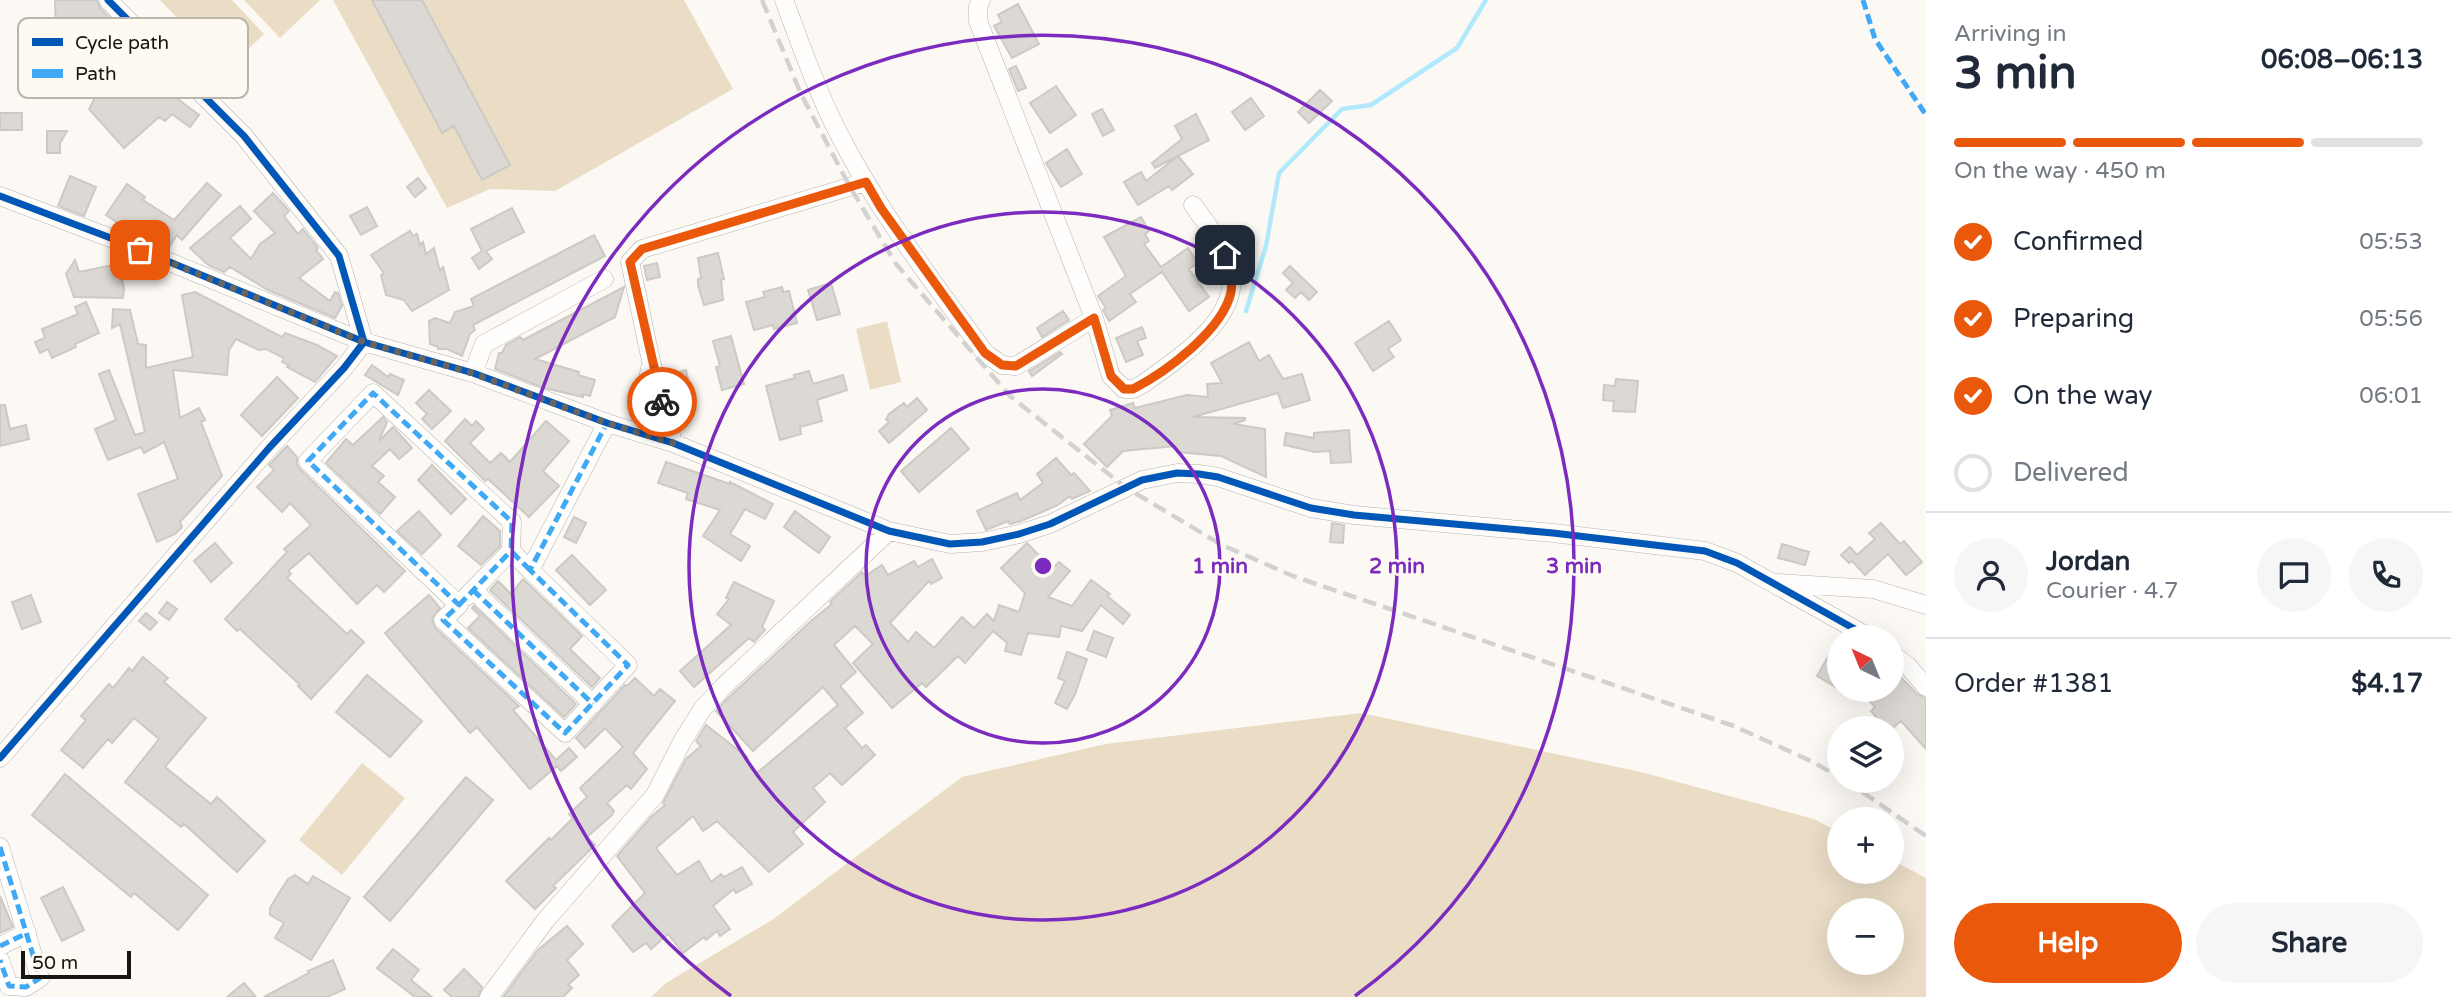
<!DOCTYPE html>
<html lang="en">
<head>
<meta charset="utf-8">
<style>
  body { margin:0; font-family:"Varela Round",sans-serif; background:#f6f6f7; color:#1f2937; height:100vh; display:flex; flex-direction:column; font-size:26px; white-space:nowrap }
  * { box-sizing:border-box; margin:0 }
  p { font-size:23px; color:#747a83 }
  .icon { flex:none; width:38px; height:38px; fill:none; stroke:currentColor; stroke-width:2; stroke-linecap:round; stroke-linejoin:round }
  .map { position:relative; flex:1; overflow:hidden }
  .details { display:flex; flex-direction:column; background:#fff; width:525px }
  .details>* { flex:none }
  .needle { width:46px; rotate:317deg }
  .fabs { position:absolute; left:1827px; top:625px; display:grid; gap:14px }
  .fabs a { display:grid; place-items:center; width:77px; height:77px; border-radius:50%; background:#fff; box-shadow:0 7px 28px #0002; font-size:35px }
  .scale { position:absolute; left:21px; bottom:18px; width:110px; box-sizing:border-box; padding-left:7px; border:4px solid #191611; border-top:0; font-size:19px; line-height:24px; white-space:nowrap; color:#191611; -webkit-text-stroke:5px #fffaf1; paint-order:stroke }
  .pin { position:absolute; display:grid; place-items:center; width:60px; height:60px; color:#fff; margin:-30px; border-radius:14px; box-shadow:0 4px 10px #0006 }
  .courier { position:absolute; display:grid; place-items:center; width:70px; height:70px; margin:-35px; border:5px solid #ea580c; border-radius:50%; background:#fff; color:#222; box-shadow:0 2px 9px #0007 }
  .overview em { font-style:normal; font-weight:800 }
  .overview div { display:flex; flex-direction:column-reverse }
  .overview { display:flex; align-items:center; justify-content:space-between; height:119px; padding:0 28px }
  h1 { font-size:46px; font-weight:800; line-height:52px }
  .bar { display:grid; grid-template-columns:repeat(4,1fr); gap:10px 7px; align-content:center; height:84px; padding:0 28px }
  .bar i { height:9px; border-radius:5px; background:#e0e1e3 }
  .bar .selected { background:#ea580c }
  .bar p { grid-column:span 4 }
  .line { display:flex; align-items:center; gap:18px; padding:0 28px; border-top:2px solid #e0e1e3 }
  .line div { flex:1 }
  .round { display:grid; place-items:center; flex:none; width:74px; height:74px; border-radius:37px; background:#f6f6f7 }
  ol { padding:0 28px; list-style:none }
  li { display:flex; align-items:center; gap:21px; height:77px }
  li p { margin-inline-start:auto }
  li .icon { padding:7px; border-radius:50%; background:#ea580c; color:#fff; stroke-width:4 }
  li:last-child { color:#747a83 }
  li i { width:38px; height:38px; border:4px solid #e0e1e3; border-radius:50% }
  .primary-button { display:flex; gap:14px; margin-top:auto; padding:14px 28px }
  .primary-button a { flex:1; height:80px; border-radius:42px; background:#ea580c; color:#fff; font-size:28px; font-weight:800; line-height:80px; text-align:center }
  .primary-button a+a { background:#f6f6f7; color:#1f2937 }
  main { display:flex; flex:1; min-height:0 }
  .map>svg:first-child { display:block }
</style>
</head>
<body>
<main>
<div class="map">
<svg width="1926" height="997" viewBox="0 0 1926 997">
  <rect width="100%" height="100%" fill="#fcf9f4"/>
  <path fill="#eadcc5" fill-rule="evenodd" d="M160,0h72l32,34 -38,36z
    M244,0h76l-40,38z
    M333,0h351l49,89 -178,102 -65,-2 -43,19z
    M887,321l14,61 -31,8 -14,-61z
    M1361,713l280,59 173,47 25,13v40h53v-12l34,18v119h-1275l15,-14 106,-63 190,-143 144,-33zM1839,910h53v52h-53z
    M362,763l43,35 -63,77 -43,-35z"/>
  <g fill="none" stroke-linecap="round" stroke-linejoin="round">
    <path stroke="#b0e9fb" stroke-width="4.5" d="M1246,311l20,-65 13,-73 63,-64 29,-4 86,-57 29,-48"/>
  </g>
  <path fill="#dcd9d4" stroke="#cdcac5" stroke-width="2" d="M55,0h42l3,8 62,62 -3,5 15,16 -3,3 28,21 -9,12 -18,-13 -7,7 -6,-4 -35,31 -35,-39 14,-27 -36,-41 1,47 -26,1 15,-13z
    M372,0h50l88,165 -28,15 -28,-54 -12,7z
    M1018,4l21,40 -27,14 -18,-32 8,-4 -4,-7z
    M1016,66l10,22 -8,3 -9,-22z
    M1056,86l20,29 -26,18 -20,-30z
    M1320,90l12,11 -23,22 -11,-11z
    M1251,98l13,18 -19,14 -13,-18z
    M1102,109l12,21 -11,6 -11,-22z
    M0,113h22v17h-22z
    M1196,114l13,26 -54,28 -3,-5 30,-24 -7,-13z
    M47,131h20l-7,12v10h-13z
    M1067,149l15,25 -21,13 -15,-24z
    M1178,156l15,18 -21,16 -3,-4 -31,19 -14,-23 17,-10 5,9z
    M70,176l26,11 -12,29 -26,-10z
    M418,178l8,10 -11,9 -8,-10z
    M207,183l14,12 -39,45 -5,-5 -9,14 -42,-25 -2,3 -18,-12 21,-31 18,13 -2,3 31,20z
    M273,193l16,18 -5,5 14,18 5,-5 15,19 -2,2 7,9 -24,19 31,23 5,-9 3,1 4,13 -7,12 -67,-28 -38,-23 -6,5 -16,-7 -18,-17 50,-42 11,13 -21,19 21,21 9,-15 15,-11 -21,-22z
    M367,207l10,19 -16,9 -11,-19z
    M512,208l12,24 -38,19 6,8 -13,10 -7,-11 10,-7 -11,-22z
    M1141,217l8,14 -4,3 4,7 -5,3 17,23 27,-19 10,15 -9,6 20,28 -20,14 -27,-39 -32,22 6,8 -27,19 -6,-11 3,-2 -8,-12 28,-20 -22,-39z
    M410,231l3,5 4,-2 3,11 3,-3 3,12 8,-6 6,23 3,-4 6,23 -37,21 -8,-11 -18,-5 -5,-20 3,-2 -13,-18z
    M594,235l11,21 -132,69 2,5 -5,4 -8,22 -15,-7h-9v-2l-8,-3 -1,-23 6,-3 15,5 5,-11 19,-6 -3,-7z
    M718,253l6,26 -3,1 2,20 -19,5 -6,-20v-6l3,-1 -3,-20z
    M75,260l4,12 29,-6h11l5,22 -1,10 -49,-1 -8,-23z
    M657,263l3,14 -13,3 -3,-14z
    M1290,266l27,26 -8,8 -8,-8 -6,6 -9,-8 7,-7 -10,-10z
    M831,283l9,31 -23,6 -9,-30z
    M624,287l-9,30 -80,42 44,13 -1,3 17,5 -5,16 -7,-2v3l-39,-9 -49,-19 4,-16h3l4,-8 14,-8 3,3z
    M782,287l1,5 6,-1 8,32 -23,6 -1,-4 -19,5 -8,-28 19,-5 -2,-5z
    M195,292l87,45 3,-4 32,12 20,11 -22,26 -28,-15 2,-2 -7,-3 2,-4 -18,-9 -7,1 -23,-11 -7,11 -2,25 -54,-5 7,48 19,-10 6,12 -4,2 21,54 -42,46 2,5 -7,7 -18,8 -19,-48 40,-15 -14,-37 -20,11 -3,-6 -33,13 -13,-31 21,-9 -17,-46 10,-4 26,65 10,-3 -25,-108 -8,4 1,-19 17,1 8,34 8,1v23l47,-11 -11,-62z
    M86,302l13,31 -24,11 1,3 -24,11 -4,-9 -8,4 -5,-11 10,-4 -3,-9 36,-15 -3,-7z
    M1063,311l6,9 -27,17 -5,-9z
    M1389,321l12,19 -13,9 6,8 -21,14 -18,-28z
    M1142,327l4,11 -9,3 6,14 -17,7 -10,-24z
    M731,336l13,48 -22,6 -6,-23 4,-1 -7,-25z
    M1249,342l10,19 10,-6 14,24 19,-5 8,26 -27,8 -5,-15 -85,24 52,1v2l-11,4 31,5 1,48 -45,-21 -44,-4 -1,-6 -53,5 -16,16 -23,-23 28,-28 -2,-6 23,-7 2,5 52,-13 21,2 -1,-13 15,-1 -11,-20z
    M1060,352l2,2 -30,22 -3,-5z
    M372,365l16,12 2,-3 14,6 -6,15 -33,-20z
    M686,370l3,14 -18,5 -4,-13z
    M809,371l4,13 30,-9 4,15 -30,10 5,21 -22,6 1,7 -21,6 -14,-54 29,-8 -1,-3z
    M277,377l21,21 -36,38 -21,-21z
    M1616,379l22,2 -3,31 -22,-1 1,-10 -11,-1 1,-15 11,1z
    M429,390l22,21 -19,18 -10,-10 5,-5 -11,-11z
    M917,398l10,12 -38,33 -10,-12 10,-9 -3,-3 3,-5 15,-11 3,4z
    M0,405h5l5,24 16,-4 3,14 -29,7z
    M383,417l4,5 -8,19 14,-14 19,21 -13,11 -9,-10 -18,17 12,10 -6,6 17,15 -15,17 -54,-51 20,-24 7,6z
    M465,419l7,7 4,-5 8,8 -14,14 20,20 11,-10 9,9 36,-41 23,20 -26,30 16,15 -30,31 -41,-38 -3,2 -40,-40z
    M951,428l18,21 -50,43 -18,-21z
    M1349,430l2,32 -20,1 -1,-12 -15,1 -31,-7 2,-12 28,5v-5z
    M287,446l10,11v7l3,5 105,102 -21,21 -7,-7 -20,19 -48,-51 -21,18 3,3 -4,4 60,56 4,-4 13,12 -53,57 -13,-13 2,-1 -60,-56 -3,2 -12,-12 62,-67 -3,-3 27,-24 -21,-22 -8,9 -25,-25 17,-17 -5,-5z
    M1056,458l15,17 3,-2 16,18 -18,8 -2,-3 -12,9 -37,16 -11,3 -2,-3 -22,9 -9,-19 40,-18 3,7 23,-17 -6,-9z
    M666,462l64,22v-2l43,22 -8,15 -20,-10 -15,25 20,12 -9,15 -38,-25 17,-26 -34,-11 2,-6 -30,-10z
    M432,465l34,34 -15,15 -33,-34z
    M419,511l22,24 -19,19 -25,-23z
    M795,511l35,26 -11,16 -35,-26z
    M483,516l17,15v15l-19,19 -23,-19z
    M574,517l12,6 -10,20 -12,-6z
    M1332,523l12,2 -1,18 -13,-1z
    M1881,523l19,21 4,-3 18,21 -16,13 -18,-21 -23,21 -13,-14 -3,2 -8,-8 9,-8 7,8 18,-16 -6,-6z
    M215,543l17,20 -21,19 -17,-21z
    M1027,543l25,26 7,-7 11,9 -22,26 24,9 19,-26 19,14 -3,2 23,19 -7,9 -22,-19 -19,26 -21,-5 -2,11 -31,-4 -7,22 -16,-4 2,-8 -14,-12 -28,32 -7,-7 -32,31 -4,-4 -30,25 -39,-45 20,-19 -18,-18 -21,19 22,27 -16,14 23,27 -18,15 17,20 4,-3 9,10 -33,30 -12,-12 -17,15 12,14 -32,30 10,12 -34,28 -52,-51 -14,10 -10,-15 -37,32 21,27 22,-14 12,21 10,-8 3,3 18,-10 10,17 -16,9 -2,-4 -21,17 17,23 -10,7 -3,-5 -11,9 -2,-3 -21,16 -15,-19 -17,15 -5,-6 -13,9 -21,-26 33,-33 -28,-37 34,-39 14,-12 -2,-2 23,-44 15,-13 -5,-5 10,-16 41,32 -2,2 12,14 81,-68 -15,-18 -70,64 -37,-40 10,-11 85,-79 21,-17 -2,-2 32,-30 3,4 17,-11 6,10 26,-14 4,6 14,-8 10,19 -11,6 -2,-3 -39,42 18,19 8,-10 18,16 28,-31 12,11 13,-14 7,7 5,-16 20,7 6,-19 -24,-25z
    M1782,544l27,8 -4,13 -27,-7z
    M572,555l34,35 -16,15 -34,-35z
    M523,579l59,57 -12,13 30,29 -8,9 -102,-97 8,-9 13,13z
    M734,582l40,19 -12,26 3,3 -11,12 -5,-4 -55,49 -14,-16 51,-46 -14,-11 12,-15 -3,-1z
    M31,595l10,27 -19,7 -10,-27z
    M429,595l11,13 -8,10 3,10 84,78 -6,4 43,50 13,-12 8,9 -16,14 -4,-5 -27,23 -53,-62 -7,6 -85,-100z
    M167,602l10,7 -8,11 -10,-7z
    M474,606l102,98 -12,13 -96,-89 12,-12 -8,-8z
    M146,613l11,9 -7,8 -11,-9z
    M1094,631l19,7 -7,19 -19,-7z
    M1839,638v51l-22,-13z
    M1067,652l20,7 -12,35 -8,15 -12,-6 10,-22 -7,-3z
    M143,657l25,21 -4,4 42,36 -41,49 46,37 6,-7 48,44 -28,31 -53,-48 -3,3 -56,-45 34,-43 -25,-21 -22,25 -4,-4 -25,29 -22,-18 25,-30 -5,-4 28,-32 4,4 16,-20 3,3z
    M1892,668l25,26 9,5v50l-25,-28 -8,7h-8l-14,-17 4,-4 -16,-17h33z
    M367,675l55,46 -32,36 -54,-45z
    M635,678l19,18 6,-7 15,12 -42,52 14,16 -16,20 -4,-4 -20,18 7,8 -2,4 -25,22 8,8 -42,41 3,2 -21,21 -29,-28 43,-43 2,2 22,-22 -4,-4 18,-17 -7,-9 43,-41 -18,-19 -20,20 -9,-10 49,-53 2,1z
    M65,774l143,121 -30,35 -44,-37 -3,4 -99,-82z
    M466,777l27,23 -103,121 -26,-24z
    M295,875l13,9 5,-8 37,22 -39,62 -36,-22 9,-15 -14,-8v-7l9,-15 9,-14z
    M63,887l21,43 -22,11 -21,-43z
    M0,896l13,31 -13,6z
    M567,926l16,18 -16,16 12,15 -11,10 4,3 -9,9h-60l35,-47z
    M393,949l26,21 -8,10 21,17h-17l-38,-29z
    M333,960l12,29 -18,8h-63l45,-24 -1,-2z
    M464,969l18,18 -4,10h-26l-8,-7z
    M244,983l12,14h-29z"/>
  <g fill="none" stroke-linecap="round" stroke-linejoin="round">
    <g stroke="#b5b3ae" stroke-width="19">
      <path id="minor" d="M784,0c15,40 29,81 48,120 40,83 98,158 153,233l17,12 14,1 78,-48
        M981,0l-3,7v14l116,297 17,58 13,13h9l10,-5c34,-25 97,-64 88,-114 -5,-24 -24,-45 -38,-65
        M0,196l116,44 248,102 109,31 134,50 66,20 216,88 61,13 32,-2 37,-8 31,-10 92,-44 35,-7 22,1 19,3 93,31 43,7 199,18 152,18 32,12 132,74
        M473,373l11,-29 120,-65
        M639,432l11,-64
        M673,443l-22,-82 -21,-99 12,-13 224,-67
        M530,570l-19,-19 1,-29 -139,-129 -65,68 151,144 -16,15 122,113 63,-68 -98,-95 77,-147
        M1778,583l95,6 53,16
        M473,590l120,114
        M466,597l45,-46
        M1892,654l16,12 18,21
        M0,758l269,-310 75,-80 20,-26 -25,-86 -95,-120 -136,-136
        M0,847l40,131 -14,9 -17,-1 -9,-26
        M0,946l27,-13
        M489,997l56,-76 110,-126 28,-55 20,-32 21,-22 165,-155"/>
    </g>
    <use href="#minor" stroke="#fffefd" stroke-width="18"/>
    <path stroke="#d3d2d0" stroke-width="4.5" stroke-dasharray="14 7" stroke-linecap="butt" d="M762,0l39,94 49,93 46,77 114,132 115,91 97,58 71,31 441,150 79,36 26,15
      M1845,780l81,56"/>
    <path stroke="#3fa9f5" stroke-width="5" stroke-dasharray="10 5" stroke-linecap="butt" d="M1863,0l12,39 51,76
      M530,570l-19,-19 1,-29 -139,-129 -65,68 151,144 -16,15 122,113 63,-68 -98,-95 77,-147
      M473,590l120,114
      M459,605l52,-54
      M0,847l40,131 -14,9 -17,-1 -9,-26
      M0,946l27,-13"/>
    <g stroke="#fffaf1" stroke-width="11">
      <path id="cycleway" d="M0,196l116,44 248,102 109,31 134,50 66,20 216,88 61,13 32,-2 37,-8 31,-10 92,-44 35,-7 22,1 19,3 93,31 43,7 199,18 152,18 32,12 132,74
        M0,758l269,-310 75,-80 20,-26 -25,-86 -95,-120 -136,-136"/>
    </g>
    <use href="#cycleway" stroke="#0057b8" stroke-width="7"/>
  </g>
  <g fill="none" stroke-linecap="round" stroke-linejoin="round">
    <path stroke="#686560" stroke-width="7" stroke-dasharray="0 12.6" d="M140,250l224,92 108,31 135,50 66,20 -11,-41"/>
    <path stroke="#ea580c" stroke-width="9" d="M662,402l-32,-140 12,-13 224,-67 15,26 104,145 17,12 14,1 78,-48 17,58 13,13h9c33,-17 90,-59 98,-97 2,-13 -1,-25 -6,-37"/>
  </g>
  <g fill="none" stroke="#7b2cbf" stroke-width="3.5">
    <circle cx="1043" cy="566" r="177"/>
    <circle cx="1043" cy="566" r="354"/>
    <path d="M731 996A531 531 0 1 1 1355 996"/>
  </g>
  <rect x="18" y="18" width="230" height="80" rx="10" fill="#fffaf1" stroke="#bab6ae" stroke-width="2"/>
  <rect x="32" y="38" width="31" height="8" fill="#0057b8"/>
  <rect x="32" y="69" width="31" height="9" fill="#3fa9f5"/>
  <g font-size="19" fill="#191611">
    <text x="75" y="49">Cycle path</text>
    <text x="75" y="80">Path</text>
  </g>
  <circle cx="1043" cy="566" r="10" fill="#7b2cbf" stroke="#fffaf1" stroke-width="3.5"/>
  <g font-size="21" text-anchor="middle" font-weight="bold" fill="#7b2cbf" stroke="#fffaf1" stroke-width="5" stroke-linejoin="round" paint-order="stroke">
    <text x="1220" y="573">1 min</text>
    <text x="1397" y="573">2 min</text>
    <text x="1574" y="573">3 min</text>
  </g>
</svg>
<div class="fabs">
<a><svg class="needle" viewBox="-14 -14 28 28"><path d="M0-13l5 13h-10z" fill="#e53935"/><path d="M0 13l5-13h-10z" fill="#747a83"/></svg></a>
<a><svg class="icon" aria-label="layers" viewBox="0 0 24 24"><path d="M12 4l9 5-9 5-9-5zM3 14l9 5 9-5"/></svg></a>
<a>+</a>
<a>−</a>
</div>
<div class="scale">50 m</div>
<div class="pin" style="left:140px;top:250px;background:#ea580c"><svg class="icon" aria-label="bag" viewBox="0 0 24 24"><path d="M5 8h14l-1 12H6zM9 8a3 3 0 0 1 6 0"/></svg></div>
<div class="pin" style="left:1225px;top:255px;background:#1f2937"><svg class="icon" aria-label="home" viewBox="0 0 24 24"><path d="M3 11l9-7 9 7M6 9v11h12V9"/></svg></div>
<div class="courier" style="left:662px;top:402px"><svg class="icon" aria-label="bike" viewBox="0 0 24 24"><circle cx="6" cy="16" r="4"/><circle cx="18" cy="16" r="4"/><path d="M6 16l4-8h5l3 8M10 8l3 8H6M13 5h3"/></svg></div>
</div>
<section class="details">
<div class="overview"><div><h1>3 min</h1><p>Arriving in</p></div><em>06:08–06:13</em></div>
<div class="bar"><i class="selected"></i><i class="selected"></i><i class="selected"></i><i></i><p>On the way · 450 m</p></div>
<ol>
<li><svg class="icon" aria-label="check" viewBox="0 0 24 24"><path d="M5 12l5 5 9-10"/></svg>Confirmed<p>05:53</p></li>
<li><svg class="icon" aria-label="check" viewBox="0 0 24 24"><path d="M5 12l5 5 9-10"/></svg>Preparing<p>05:56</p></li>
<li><svg class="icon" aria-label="check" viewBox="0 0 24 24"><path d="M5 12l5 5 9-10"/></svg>On the way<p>06:01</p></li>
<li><i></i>Delivered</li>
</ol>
<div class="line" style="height:126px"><a class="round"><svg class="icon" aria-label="person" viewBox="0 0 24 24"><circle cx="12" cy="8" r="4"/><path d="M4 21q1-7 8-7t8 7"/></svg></a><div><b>Jordan</b><p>Courier · 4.7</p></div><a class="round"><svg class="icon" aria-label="chat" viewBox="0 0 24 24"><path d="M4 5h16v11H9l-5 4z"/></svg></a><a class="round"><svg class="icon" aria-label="phone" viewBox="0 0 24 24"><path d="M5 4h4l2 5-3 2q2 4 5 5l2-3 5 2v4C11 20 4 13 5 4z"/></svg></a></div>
<div class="line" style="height:91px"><div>Order #1381</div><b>$4.17</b></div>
<div class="primary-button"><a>Help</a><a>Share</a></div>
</section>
</main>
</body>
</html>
